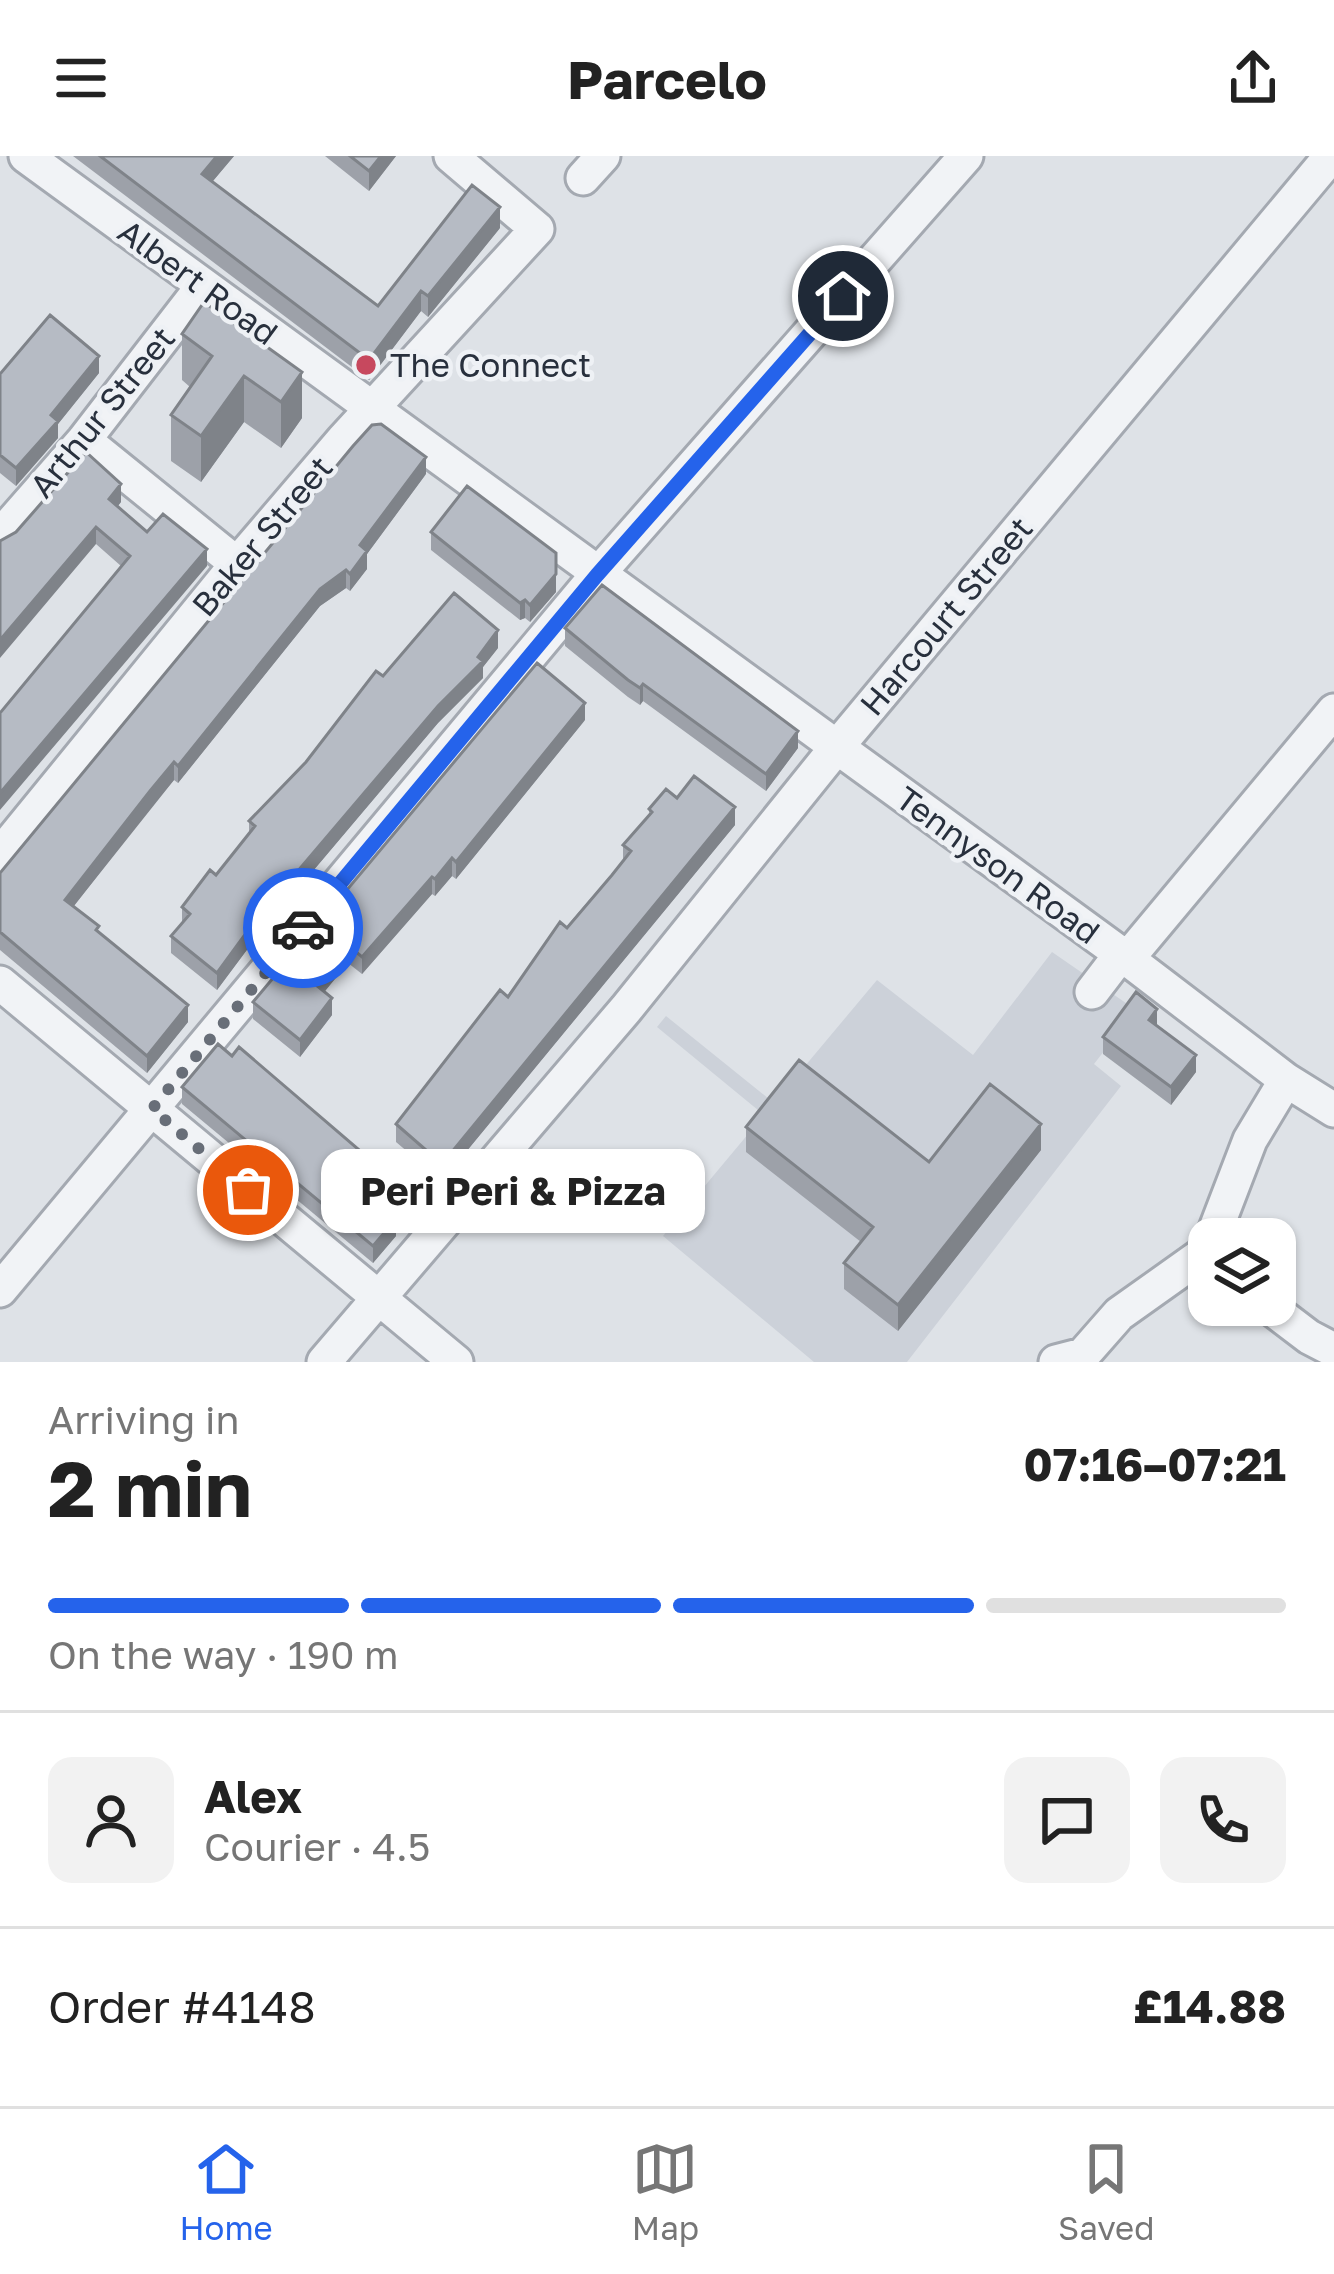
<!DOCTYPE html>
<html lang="en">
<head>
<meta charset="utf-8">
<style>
  body { margin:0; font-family:"Golos Text",sans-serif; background:#f2f2f2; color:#222; height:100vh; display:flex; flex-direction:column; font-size:45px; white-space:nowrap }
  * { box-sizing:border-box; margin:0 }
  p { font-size:39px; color:#767676 }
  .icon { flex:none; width:66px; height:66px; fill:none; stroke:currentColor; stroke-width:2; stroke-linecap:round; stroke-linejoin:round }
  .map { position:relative; height:1206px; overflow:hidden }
  .drawer { display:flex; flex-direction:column; background:#fff; flex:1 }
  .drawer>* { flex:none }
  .buttons { position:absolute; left:1188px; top:1062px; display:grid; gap:24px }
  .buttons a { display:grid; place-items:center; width:108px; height:108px; border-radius:24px; background:#fff; box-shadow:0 3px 9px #0004; font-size:60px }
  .pin { position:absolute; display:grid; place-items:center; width:102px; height:102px; color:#fff; margin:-51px; border:6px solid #fff; border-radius:50%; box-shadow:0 3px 12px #0007 }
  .courier { position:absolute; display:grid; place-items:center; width:120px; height:120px; margin:-60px; border:9px solid #2563eb; border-radius:50%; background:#fff; color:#222; box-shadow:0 3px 15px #0007 }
  .bubble { position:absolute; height:84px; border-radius:24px; background:#fff; box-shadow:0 3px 9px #0004; font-size:39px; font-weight:700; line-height:84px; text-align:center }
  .overview em { font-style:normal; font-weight:700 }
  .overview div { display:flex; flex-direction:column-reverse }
  .overview { display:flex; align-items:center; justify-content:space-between; height:204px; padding:0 48px }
  h1 { font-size:78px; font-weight:700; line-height:90px }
  .bar { display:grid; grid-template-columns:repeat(4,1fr); gap:18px 12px; align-content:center; height:144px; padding:0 48px }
  .bar i { height:15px; border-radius:9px; background:#e0e0e0 }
  .bar .selected { background:#2563eb }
  .bar p { grid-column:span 4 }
  .line { display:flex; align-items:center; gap:30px; padding:0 48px; border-top:3px solid #e0e0e0 }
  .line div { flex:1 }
  .round { display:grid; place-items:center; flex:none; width:126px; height:126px; border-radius:24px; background:#f2f2f2 }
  header { display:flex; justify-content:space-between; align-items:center; height:156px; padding:0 48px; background:#fff; font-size:54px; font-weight:700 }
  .dock { display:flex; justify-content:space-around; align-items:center; height:168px; border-top:3px solid #e0e0e0; background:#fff; font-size:33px; color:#767676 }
  .dock a { display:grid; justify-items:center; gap:6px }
  .dock .selected { color:#2563eb }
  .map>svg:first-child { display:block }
</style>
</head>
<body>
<header><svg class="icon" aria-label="menu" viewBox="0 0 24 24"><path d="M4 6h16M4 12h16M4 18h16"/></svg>Parcelo<svg class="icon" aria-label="share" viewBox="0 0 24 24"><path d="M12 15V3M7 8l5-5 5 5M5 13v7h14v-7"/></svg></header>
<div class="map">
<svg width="1334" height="1206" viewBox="0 0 1334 1206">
  <rect width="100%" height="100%" fill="#dee2e7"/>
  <path fill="#ccd1d9" d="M1052,796l84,58 -42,54 27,22 -214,276h-93l-151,-126 101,-121 -107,-88 9,-11 108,87 103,-123 96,75z"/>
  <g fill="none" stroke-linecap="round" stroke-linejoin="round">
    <g stroke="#a4a9b1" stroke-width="39">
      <path id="minor" d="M26,0l1095,798 165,126 48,30
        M583,22l20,-22
        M84,284l153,124
        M0,380l84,-96 119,-154
        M0,699l237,-291 106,-124 194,-211 -86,-73
        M1127,803l207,-248
        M0,827l456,379
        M1092,836l29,-38
        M1212,1083l38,-99 36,-60
        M0,1134l597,-715 369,-419
        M1267,1149l42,32 25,13
        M324,1206l302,-353 210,-261 495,-592
        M1056,1206l27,-7 36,-41 83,-59 7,-12"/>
    </g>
    <use href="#minor" stroke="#f1f3f6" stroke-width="33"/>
  </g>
  <path fill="#9da1a9" d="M73,0h161l-22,26 166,124 122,-78 -72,89 -7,-6 -52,69z
    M325,0h71l-27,35z
    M204,146l98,116 -21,30 -37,-26 -43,60 -30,-21v-46l19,-28 -8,-7v-46z
    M99,217l-41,51v14l-42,48 -16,-13v-99z
    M426,318l-59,80v15l-17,22 -4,-3 -26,18 -142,177 -4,-3 -24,28 -76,98 114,116 -41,51 -147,-123v-77z
    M121,346l-4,5 30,25 60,34h-86l-25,-22 -80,-12z
    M431,376l125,60 -26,30 -5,-4 -5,2 -89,-70z
    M565,472l233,120 -32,43 -123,-90 -3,4 -12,-8 -63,-51z
    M498,492l-15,19v11l-45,45 -186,220 -35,47 -46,-37v-17l11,-12v-17l34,-32 33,-42v-12l57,-59 77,-86z
    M585,564l-129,159 -4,-3 -17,20 -3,-2 -70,80 -14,-11 -23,28 7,24 -32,42 -47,-38v-17z
    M677,642l58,27 -293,356 -46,-39v-18l227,-263v-16l26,-29v-7z
    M1157,870l39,46 -25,33 -68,-51v-17z
    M232,900l175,153 -11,12v15l-23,27 -191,-159v-17z
    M746,971l183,35 112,-12 -143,181 -54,-42v-26l17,-21 -115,-90z"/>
  <path fill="#7f8389" d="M217,0h17l-32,38v-20z
    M381,0h15l-27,35v-20z
    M500,51v21l-72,89v-21z
    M421,135v20l-52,69v-20z
    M99,200v17l-41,51v14l-42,48v-18l35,-53z
    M302,216v46l-21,30v-46z
    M244,220v46l-43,60v-46z
    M426,301v17l-59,80v15l-17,22v-17l10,-29z
    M121,328v18l-12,15v-18z
    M96,371v17l-96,114v-18z
    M207,393v17l-207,244v-17z
    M556,397v39l-26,30v-17z
    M346,414v18l-26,18 -142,177v-17l142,-177z
    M525,444v18l-5,2v-17z
    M498,474v18l-15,19v11l-45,45 -186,220 -35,47v-17l35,-48z
    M643,528v17l-3,4v-17z
    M585,547v17l-129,159v-17z
    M798,575v17l-32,43v-17z
    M174,606v18l-109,137v-17z
    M735,651v18l-293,356v-17z
    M452,702v18l-17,20v-17z
    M432,721v17l-70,80v-17z
    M348,789v18l-32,39v-17z
    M332,842v17l-32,42v-17z
    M188,849v17l-41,51v-17z
    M1157,853v17l-8,-6z
    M1196,899v17l-25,33v-18z
    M1041,968v26l-143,181v-26z
    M407,1035v18l-11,12v15l-23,27v-17l16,-33z"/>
  <path fill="#b6bbc4" stroke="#7f8389" stroke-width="3" d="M100,0h117l-15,18 176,132 94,-121 28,22 -72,89 -7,-5 -52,69z
    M350,0h31l-12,15z
    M204,146l98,70 -21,30 -37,-26 -43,60 -30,-21 41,-59 -30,-22z
    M50,159l49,41 -48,59 7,6 -42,47 -16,-13v-81z
    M381,268l45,33 -66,88 7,6 -17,23 -4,-4 -26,19 -142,177 -4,-4 -24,29 -85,109 34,26 -3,4 92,75 -41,51 -147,-124v-59l353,-427 19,-21z
    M86,296l35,32 -12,15 38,33 16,-18 44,35 -207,244v-80l130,-157 -34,-29 -96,113v-99l16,-9z
    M467,330l89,67v21l-26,31 -5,-5 -5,3 -89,-71z
    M602,429l196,146 -32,43 -123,-90 -3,4 -12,-8 -63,-52z
    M454,437l44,37 -20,27 5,4 -45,45 -186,219 -35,48 -46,-37 19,-22 -8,-7 28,-37 6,5 39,-49 -6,-5 57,-59 70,-91 7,5z
    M537,507l48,40 -129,159 -4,-4 -17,21 -3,-2 -70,80 -14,-12 -32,40 16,13 -32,42 -47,-38z
    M694,620l41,31 -293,357 -46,-40 104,-134 8,7 52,-75 7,6 45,-53 19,-24 -8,-6 29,-33 -3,-3 17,-20 11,9z
    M1136,836l21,17 -8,11 47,35 -25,32 -68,-50z
    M218,888l14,12 7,-9 168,144 -18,22 7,6 -23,27 -191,-159z
    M799,904l130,102 61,-78 51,40 -143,181 -54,-42 29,-36 -127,-100z"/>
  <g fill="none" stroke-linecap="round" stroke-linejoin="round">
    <path stroke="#686e78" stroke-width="12" stroke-dasharray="0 21.6" d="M248,1034l-96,-81 151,-181"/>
    <path stroke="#2563eb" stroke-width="15" d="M303,772l294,-353 246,-279"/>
  </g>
  <circle fill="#c7485e" stroke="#eef1f5" stroke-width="4.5" cx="366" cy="209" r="12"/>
  <g text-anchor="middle" stroke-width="9" stroke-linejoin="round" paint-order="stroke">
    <g font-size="33" fill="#28303d" stroke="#eef1f5">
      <text transform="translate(198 126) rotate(36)" y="12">Albert Road</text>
      <text transform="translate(102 256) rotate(-51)" y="12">Arthur Street</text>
      <text transform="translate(262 380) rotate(-50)" y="12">Baker Street</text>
      <text transform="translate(946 460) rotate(-50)" y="12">Harcourt Street</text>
      <text transform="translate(998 709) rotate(36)" y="12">Tennyson Road</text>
    </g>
    <g font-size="33" fill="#28303d" stroke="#eef1f5" text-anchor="start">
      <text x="390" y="221">The Connect</text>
    </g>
  </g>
</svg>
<div class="buttons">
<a><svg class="icon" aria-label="layers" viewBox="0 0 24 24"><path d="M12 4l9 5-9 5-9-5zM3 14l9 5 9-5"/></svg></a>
</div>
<div class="pin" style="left:248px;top:1034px;background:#ea580c"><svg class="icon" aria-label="bag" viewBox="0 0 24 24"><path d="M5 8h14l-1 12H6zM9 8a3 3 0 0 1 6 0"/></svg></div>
<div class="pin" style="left:843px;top:140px;background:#1f2937"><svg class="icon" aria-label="home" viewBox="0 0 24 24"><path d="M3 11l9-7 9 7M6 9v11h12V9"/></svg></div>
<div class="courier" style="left:303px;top:772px"><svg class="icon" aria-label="car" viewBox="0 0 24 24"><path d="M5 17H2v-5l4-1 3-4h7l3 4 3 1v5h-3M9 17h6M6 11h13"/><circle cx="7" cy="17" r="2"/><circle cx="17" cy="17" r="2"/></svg></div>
<div class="bubble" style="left:321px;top:993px;width:384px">Peri Peri &amp; Pizza</div>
</div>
<section class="drawer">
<div class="overview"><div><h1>2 min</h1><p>Arriving in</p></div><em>07:16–07:21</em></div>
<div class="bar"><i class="selected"></i><i class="selected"></i><i class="selected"></i><i></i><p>On the way · 190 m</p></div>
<div class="line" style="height:216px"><a class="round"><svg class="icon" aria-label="person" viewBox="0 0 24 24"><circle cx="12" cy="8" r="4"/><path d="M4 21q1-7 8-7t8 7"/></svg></a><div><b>Alex</b><p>Courier · 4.5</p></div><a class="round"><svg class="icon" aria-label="chat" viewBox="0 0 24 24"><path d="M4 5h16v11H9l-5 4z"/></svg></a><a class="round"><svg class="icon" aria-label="phone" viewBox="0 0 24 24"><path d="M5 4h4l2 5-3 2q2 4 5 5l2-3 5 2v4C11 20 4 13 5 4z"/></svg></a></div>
<div class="line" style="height:156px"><div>Order #4148</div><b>£14.88</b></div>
</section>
<nav class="dock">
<a class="selected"><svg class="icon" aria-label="home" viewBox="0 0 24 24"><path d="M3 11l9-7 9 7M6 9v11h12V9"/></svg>Home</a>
<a><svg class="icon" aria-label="map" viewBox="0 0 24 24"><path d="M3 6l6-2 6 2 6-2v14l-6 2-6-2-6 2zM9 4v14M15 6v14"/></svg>Map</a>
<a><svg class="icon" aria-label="saved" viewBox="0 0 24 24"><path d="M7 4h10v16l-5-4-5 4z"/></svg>Saved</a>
</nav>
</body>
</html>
